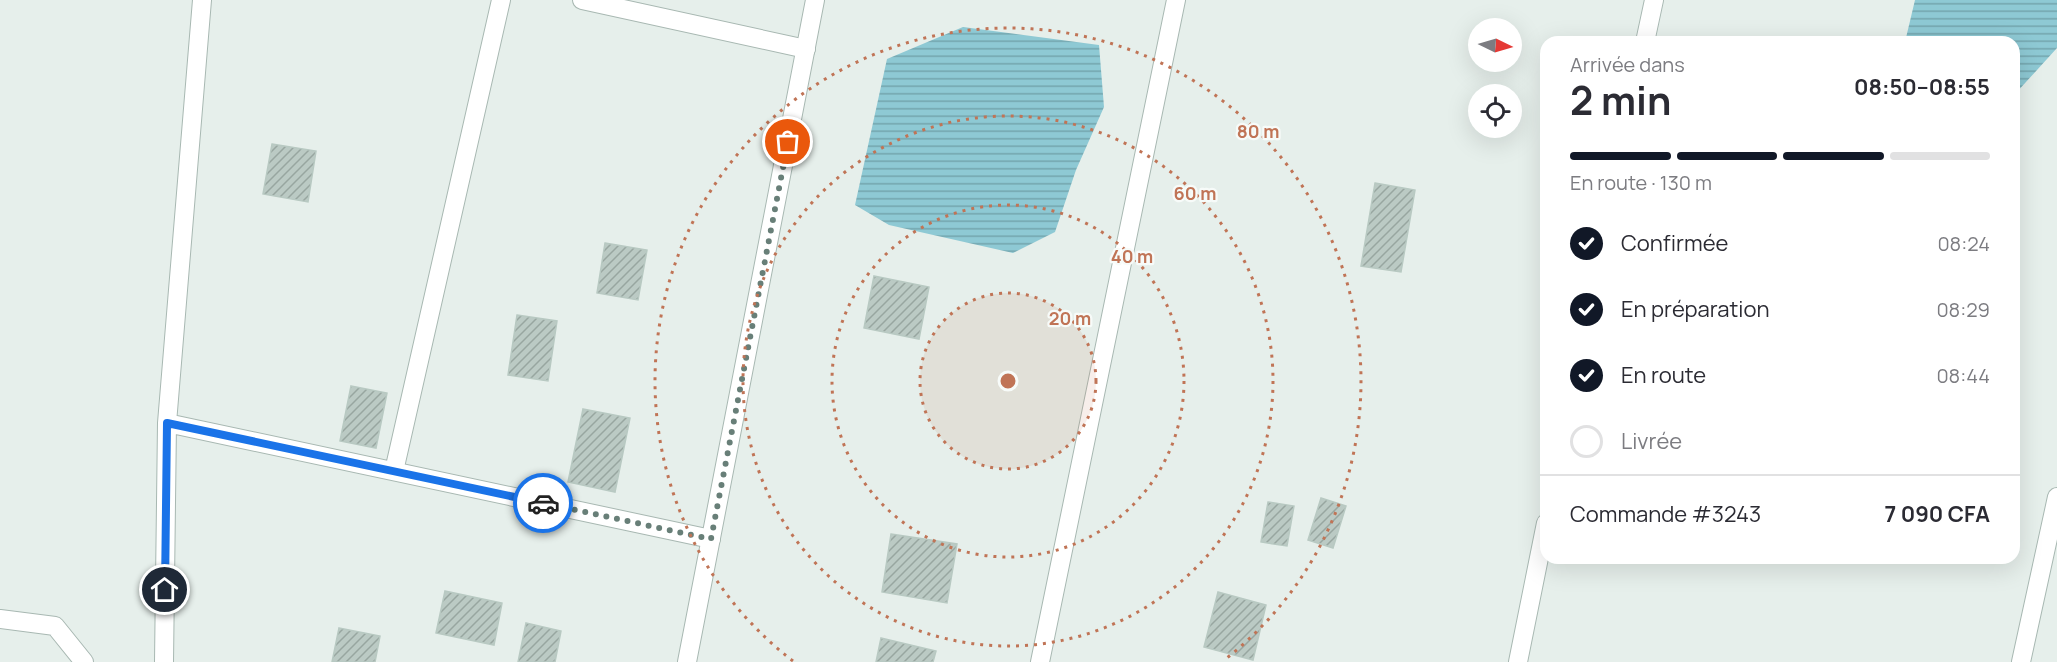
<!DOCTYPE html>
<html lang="fr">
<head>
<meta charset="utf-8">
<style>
  body { margin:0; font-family:Manrope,sans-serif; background:#f7f7f7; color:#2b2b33; height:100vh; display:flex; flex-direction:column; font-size:22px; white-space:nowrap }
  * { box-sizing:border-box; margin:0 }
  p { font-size:20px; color:#7c7c81 }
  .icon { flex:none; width:33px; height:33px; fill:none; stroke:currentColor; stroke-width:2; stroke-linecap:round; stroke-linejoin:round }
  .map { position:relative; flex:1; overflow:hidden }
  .side { position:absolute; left:1540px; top:36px; width:480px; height:528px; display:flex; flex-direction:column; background:#fff; border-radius:18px; box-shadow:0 6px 24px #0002 }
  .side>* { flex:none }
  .needle { width:39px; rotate:95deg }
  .buttons { position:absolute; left:1468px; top:18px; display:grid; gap:12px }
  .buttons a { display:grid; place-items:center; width:54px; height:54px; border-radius:50%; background:#fff; box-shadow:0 6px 24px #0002; font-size:30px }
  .pin { position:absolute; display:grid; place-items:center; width:51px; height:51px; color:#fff; margin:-26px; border:3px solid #fff; border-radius:50%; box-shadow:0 2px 6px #0007 }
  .courier { position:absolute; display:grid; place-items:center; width:60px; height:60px; margin:-30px; border:4px solid #1a73e8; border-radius:50%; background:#fff; color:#222; box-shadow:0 2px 8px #0007 }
  .headline em { font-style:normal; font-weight:700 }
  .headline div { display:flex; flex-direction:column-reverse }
  .headline { display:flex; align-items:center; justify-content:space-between; height:102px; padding:0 30px }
  h1 { font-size:39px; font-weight:700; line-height:45px }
  .bar { display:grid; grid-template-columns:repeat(4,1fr); gap:9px 6px; align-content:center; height:72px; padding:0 30px }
  .bar i { height:8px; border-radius:4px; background:#e1e1e2 }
  .bar .selected { background:#111827 }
  .bar p { grid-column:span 4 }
  .line { display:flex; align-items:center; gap:15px; padding:0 30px; border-top:2px solid #e1e1e2 }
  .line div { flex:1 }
  ol { padding:0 30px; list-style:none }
  li { display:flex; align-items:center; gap:18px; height:66px }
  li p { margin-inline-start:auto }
  li .icon { padding:6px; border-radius:50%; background:#111827; color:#fff; stroke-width:4 }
  li:last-child { color:#7c7c81 }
  li i { width:33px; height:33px; border:3px solid #e1e1e2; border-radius:50% }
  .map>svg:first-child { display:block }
</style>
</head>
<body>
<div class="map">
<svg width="2057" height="662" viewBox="0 0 2057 662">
  <defs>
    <pattern id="water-rules" width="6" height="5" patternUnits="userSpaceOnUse" patternTransform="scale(1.5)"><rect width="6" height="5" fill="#8ec9d4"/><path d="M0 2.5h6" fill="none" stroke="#74a5ad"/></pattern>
    <pattern id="building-hatch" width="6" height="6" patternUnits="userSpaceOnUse" patternTransform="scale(1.5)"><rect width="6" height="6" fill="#bbcac4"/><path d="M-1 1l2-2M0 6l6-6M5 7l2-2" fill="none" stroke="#98a6a0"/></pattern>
  </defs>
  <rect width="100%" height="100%" fill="#e6efeb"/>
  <path fill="url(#water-rules)" d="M1915,0h142v48l-42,46 -1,-52h-109z
    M963,27l136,18 5,62 -28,63 -21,62 -42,21 -124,-28 -34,-20 32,-146z"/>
  <path fill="url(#building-hatch)" stroke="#b8c9c2" stroke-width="1.5" d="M272,144l44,7 -8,51 -45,-8z
    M1375,183l40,7 -14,82 -40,-6z
    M605,243l42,7 -9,50 -41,-7z
    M874,276l55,11 -10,52 -55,-11z
    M517,315l40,6 -9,60 -40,-6z
    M351,386l36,7 -11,55 -36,-7z
    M583,409l47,9 -15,74 -47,-10z
    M1321,498l25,8 -13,42 -25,-8z
    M1268,502l26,4 -7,40 -26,-4z
    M891,534l66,10 -10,59 -65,-11z
    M445,591l57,12 -8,42 -58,-12z
    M1218,592l48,13 -13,55 -49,-13z
    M526,623l35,8 -6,31h-37z
    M339,628l41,8 -5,26h-43z
    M881,638l55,13 -3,11h-57z"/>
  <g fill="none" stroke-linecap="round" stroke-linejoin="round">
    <g stroke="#a8b8b2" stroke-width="20">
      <path id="minor" d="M582,0l224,49
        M1645,42l9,-42
        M167,423l544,116
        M394,471l107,-471
        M0,619l55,7 29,36
        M164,662l3,-239 35,-423
        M1040,662l136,-662
        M1518,662l28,-139
        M2021,662l36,-165"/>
    </g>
    <g stroke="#a8b8b2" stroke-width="20">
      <path id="tertiary" d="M687,662l128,-662"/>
    </g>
    <use href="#minor" stroke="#fff" stroke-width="18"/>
    <use href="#tertiary" stroke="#fff" stroke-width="18"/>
  </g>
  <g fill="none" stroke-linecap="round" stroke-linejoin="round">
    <path stroke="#687f78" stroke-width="6" stroke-dasharray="0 10.8" d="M543,503l168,36 77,-397"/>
    <path stroke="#1a73e8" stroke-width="8" d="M165,590l2,-167 376,80"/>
  </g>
  <circle cx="1008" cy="381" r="88" fill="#c07456" fill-opacity=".12"/>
  <g fill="none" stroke="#c07456" stroke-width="3" stroke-dasharray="3 6">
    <circle cx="1008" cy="381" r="88"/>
    <circle cx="1008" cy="381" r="176"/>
    <circle cx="1008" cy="381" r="265"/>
    <path d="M793 661A353 353 0 1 1 1223 661"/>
  </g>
  <circle cx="1008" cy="381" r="9" fill="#c07456" stroke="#f7fbf9" stroke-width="3"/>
  <g font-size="18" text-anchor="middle" font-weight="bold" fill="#c07456" stroke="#f7fbf9" stroke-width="4.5" stroke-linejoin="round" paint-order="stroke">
    <text x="1258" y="138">80 m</text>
    <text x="1195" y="200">60 m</text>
    <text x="1132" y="263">40 m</text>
    <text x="1070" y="325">20 m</text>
  </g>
</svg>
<div class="buttons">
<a><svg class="needle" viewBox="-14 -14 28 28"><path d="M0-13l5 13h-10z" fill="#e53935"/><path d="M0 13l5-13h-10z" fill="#7c7c81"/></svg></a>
<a><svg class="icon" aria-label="locate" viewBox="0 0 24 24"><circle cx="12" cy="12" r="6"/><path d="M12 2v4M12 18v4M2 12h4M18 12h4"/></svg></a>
</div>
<div class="pin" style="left:788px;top:142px;background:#ea580c"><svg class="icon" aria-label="bag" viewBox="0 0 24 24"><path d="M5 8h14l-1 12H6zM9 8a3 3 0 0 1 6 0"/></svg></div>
<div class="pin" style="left:165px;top:590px;background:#1f2937"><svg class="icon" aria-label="home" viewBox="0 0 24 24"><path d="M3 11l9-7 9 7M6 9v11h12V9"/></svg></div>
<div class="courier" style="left:543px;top:503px"><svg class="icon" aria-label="car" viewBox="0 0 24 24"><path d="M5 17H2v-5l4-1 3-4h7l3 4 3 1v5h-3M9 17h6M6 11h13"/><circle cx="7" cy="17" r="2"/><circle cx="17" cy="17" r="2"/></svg></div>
<section class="side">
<div class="headline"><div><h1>2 min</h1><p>Arrivée dans</p></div><em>08:50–08:55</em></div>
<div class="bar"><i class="selected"></i><i class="selected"></i><i class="selected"></i><i></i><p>En route · 130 m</p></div>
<ol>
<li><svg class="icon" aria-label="check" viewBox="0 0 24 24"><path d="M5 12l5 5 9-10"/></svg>Confirmée<p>08:24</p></li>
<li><svg class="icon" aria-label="check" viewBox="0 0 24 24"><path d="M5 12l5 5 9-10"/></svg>En préparation<p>08:29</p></li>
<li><svg class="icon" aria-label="check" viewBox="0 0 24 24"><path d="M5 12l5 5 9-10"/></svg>En route<p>08:44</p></li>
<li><i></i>Livrée</li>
</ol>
<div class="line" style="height:78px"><div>Commande #3243</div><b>7 090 CFA</b></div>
</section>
</div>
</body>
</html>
